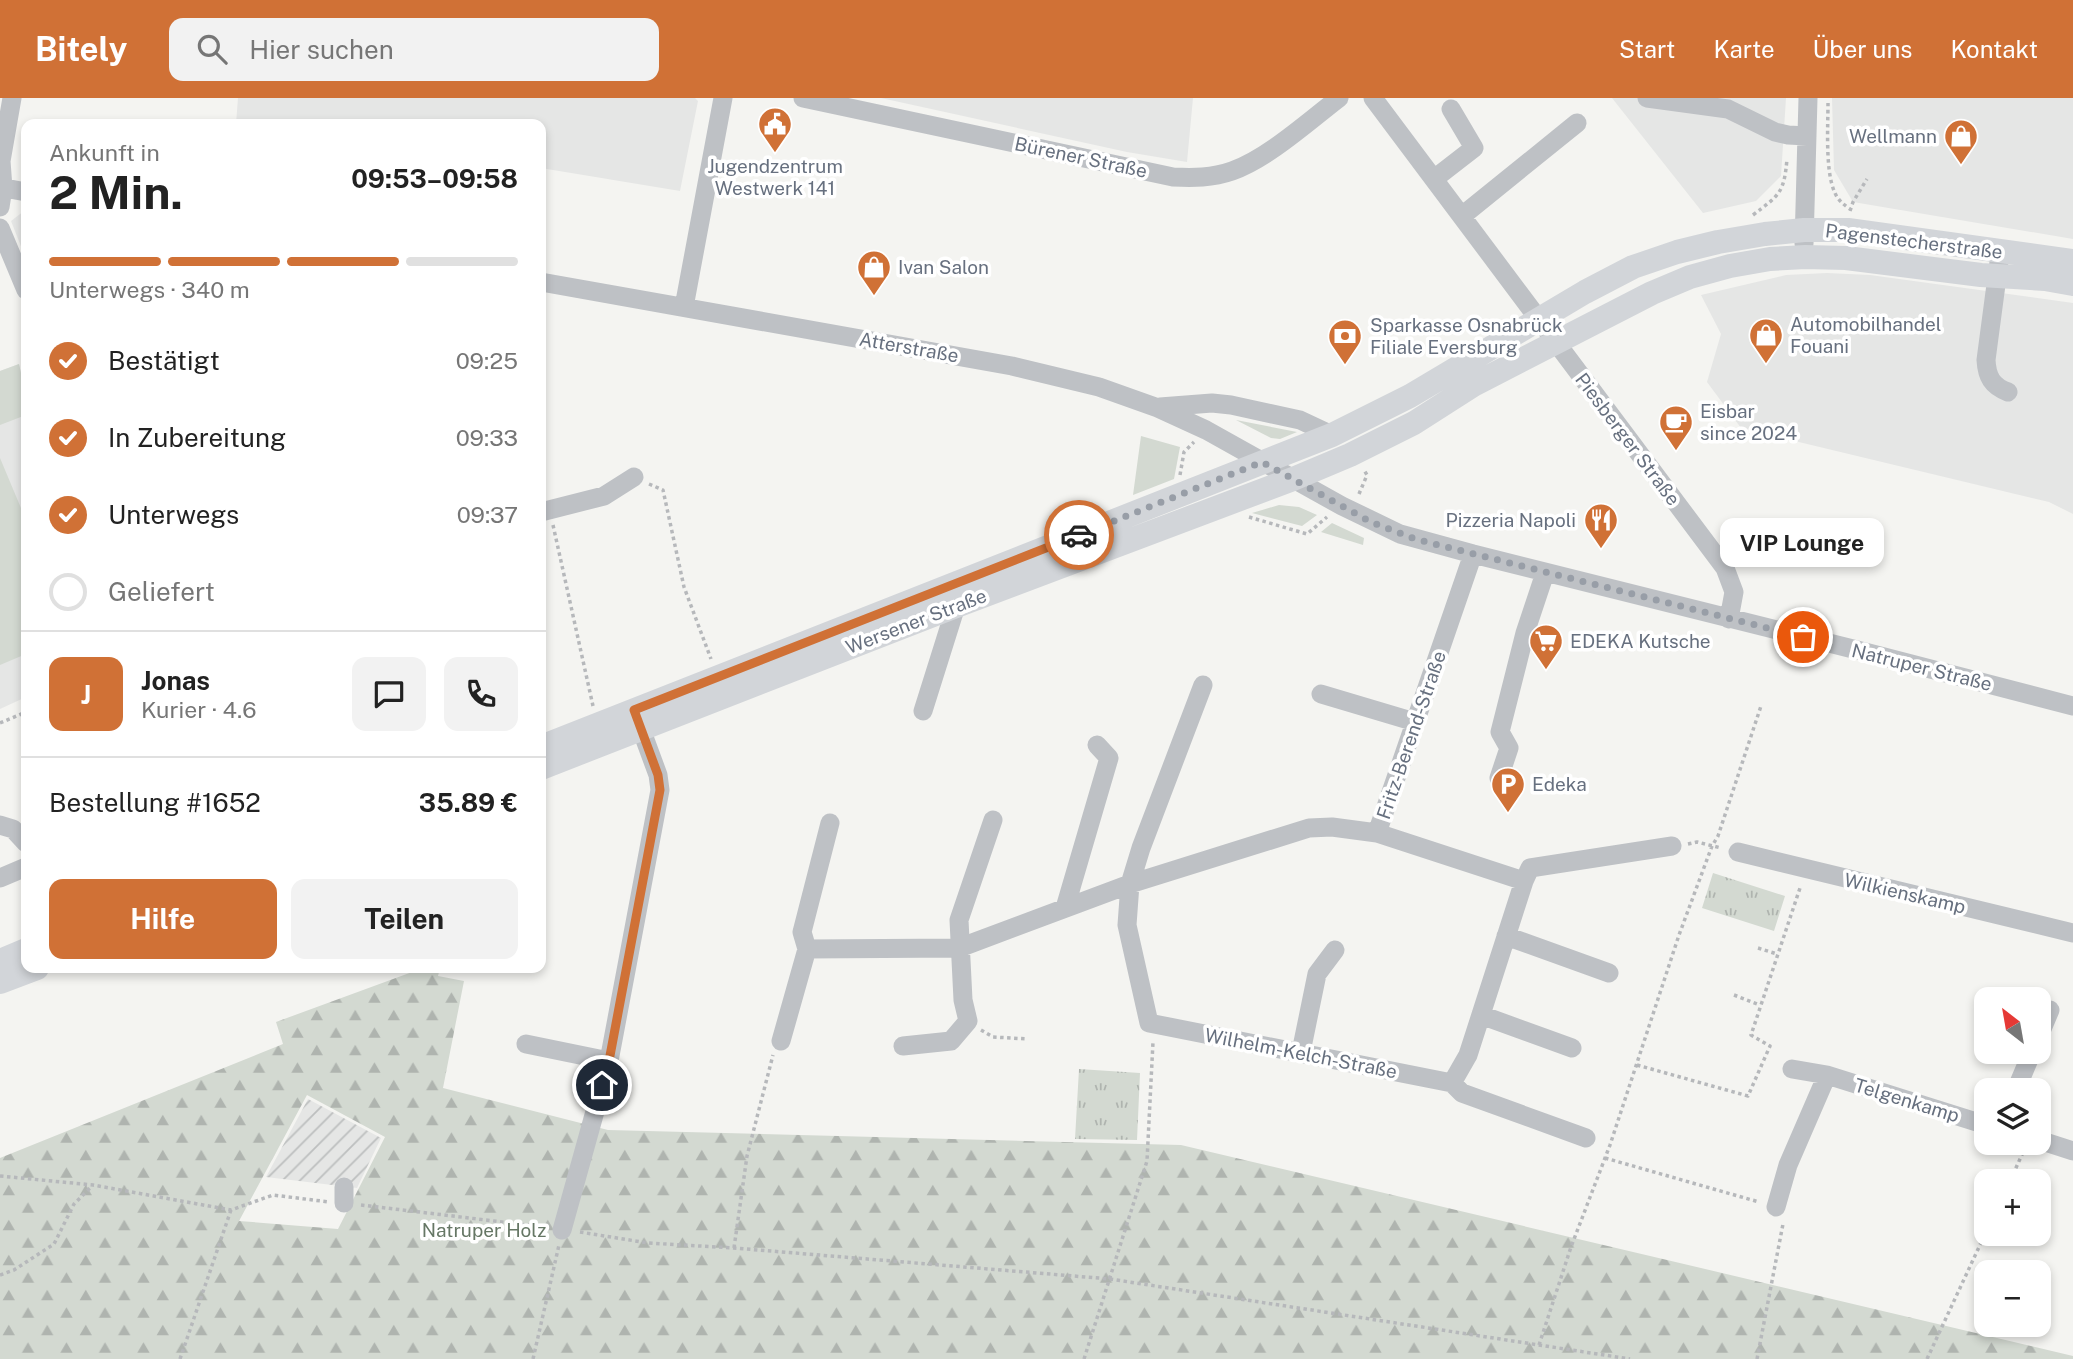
<!DOCTYPE html>
<html lang="de">
<head>
<meta charset="utf-8">
<style>
  body { margin:0; font-family:"Public Sans",sans-serif; background:#f2f2f2; color:#222; height:100vh; display:flex; flex-direction:column; font-size:26px; white-space:nowrap }
  * { box-sizing:border-box; margin:0 }
  p { font-size:23px; color:#767676 }
  .icon { flex:none; width:38px; height:38px; fill:none; stroke:currentColor; stroke-width:2; stroke-linecap:round; stroke-linejoin:round }
  .map { position:relative; flex:1; overflow:hidden }
  .side { position:absolute; left:21px; top:21px; width:525px; height:854px; display:flex; flex-direction:column; background:#fff; border-radius:14px; box-shadow:0 4px 10px #0003 }
  .side>* { flex:none }
  .needle { width:46px; rotate:329deg }
  .fabs { position:absolute; left:1974px; top:889px; display:grid; gap:14px }
  .fabs a { display:grid; place-items:center; width:77px; height:77px; border-radius:14px; background:#fff; box-shadow:0 4px 10px #0003; font-size:35px }
  .pin { position:absolute; display:grid; place-items:center; width:60px; height:60px; color:#fff; margin:-30px; border:4px solid #fff; border-radius:50%; box-shadow:0 2px 7px #0007 }
  .courier { position:absolute; display:grid; place-items:center; width:70px; height:70px; margin:-35px; border:5px solid #d07136; border-radius:50%; background:#fff; color:#222; box-shadow:0 2px 9px #0007 }
  .bubble { position:absolute; height:49px; border-radius:14px; background:#fff; box-shadow:0 4px 10px #0003; font-size:23px; font-weight:700; line-height:49px; text-align:center }
  .overview em { font-style:normal; font-weight:700 }
  .overview div { display:flex; flex-direction:column-reverse }
  .overview { display:flex; align-items:center; justify-content:space-between; height:119px; padding:0 28px }
  h1 { font-size:46px; font-weight:700; line-height:52px }
  .bar { display:grid; grid-template-columns:repeat(4,1fr); gap:10px 7px; align-content:center; height:84px; padding:0 28px }
  .bar i { height:9px; border-radius:5px; background:#e0e0e0 }
  .bar .selected { background:#d07136 }
  .bar p { grid-column:span 4 }
  .line { display:flex; align-items:center; gap:18px; padding:0 28px; border-top:2px solid #e0e0e0 }
  .line div { flex:1 }
  .round { display:grid; place-items:center; flex:none; width:74px; height:74px; border-radius:14px; background:#f2f2f2 }
  ol { padding:0 28px; list-style:none }
  li { display:flex; align-items:center; gap:21px; height:77px }
  li p { margin-inline-start:auto }
  li .icon { padding:7px; border-radius:50%; background:#d07136; color:#fff; stroke-width:4 }
  li:last-child { color:#767676 }
  li i { width:38px; height:38px; border:4px solid #e0e0e0; border-radius:50% }
  .button { display:flex; gap:14px; margin-top:auto; padding:14px 28px }
  .button a { flex:1; height:80px; border-radius:14px; background:#d07136; color:#fff; font-size:28px; font-weight:700; line-height:80px; text-align:center }
  .button a+a { background:#f2f2f2; color:#222 }
  header { display:flex; align-items:center; gap:42px; box-sizing:border-box; height:98px; padding:0 35px; background:#d07136; color:#fff }
  header strong { font-size:33px }
  nav { display:flex; gap:38px; margin-inline-start:auto; font-size:24px }
  .search { width:490px; height:63px; background:#f2f2f2; display:flex; align-items:center; gap:18px; box-sizing:border-box; padding:0 24px; border-radius:14px; color:#767676; font-size:26px }
  .map>svg:first-child { display:block }
</style>
</head>
<body>
<header>
<strong>Bitely</strong>
<div class="search"><svg class="icon" aria-label="search" viewBox="0 0 24 24"><circle cx="10" cy="10" r="6"/><path d="M15 15l6 6"/></svg>Hier suchen</div>
<nav><a>Start</a><a>Karte</a><a>Über uns</a><a>Kontakt</a></nav>
</header>
<div class="map">
<svg width="2073" height="1261" viewBox="0 0 2073 1261">
  <defs>
    <pattern id="industrial-furrows" width="10" height="10" patternUnits="userSpaceOnUse" patternTransform="scale(1.75)"><rect width="10" height="10" fill="#e5e6e5"/><path d="M-1 1l2-2M0 10L10 0M9 11l2-2" fill="none" stroke="#bdbfbf"/></pattern>
    <pattern id="forest-firs" width="22" height="20" patternUnits="userSpaceOnUse" patternTransform="scale(1.75)"><rect width="22" height="20" fill="#d3d9d1"/><path d="M5 1l3.5 6h-7zM16 11l3.5 6h-7z" fill="#afb4af"/></pattern>
    <pattern id="park-tufts" width="24" height="20" patternUnits="userSpaceOnUse" patternTransform="scale(1.75)"><rect width="24" height="20" fill="#d3d9d1"/><path d="M3 7l-1-3M5 7V3M7 7l1-3M15 17l-1-3M17 17v-4M19 17l1-3" fill="none" stroke="#afb4af"/></pattern>
  </defs>
  <rect width="100%" height="100%" fill="#f4f4f1"/>
  <path fill="#e5e6e5" d="M238,0h457l3,3 -18,90 -139,-23v-44h-305z
    M881,0h312l-6,64 -60,-10z
    M1612,0h174l-5,78 -25,25 -53,12z
    M1832,0h241v141l-220,-37 -19,-32z
    M24,113h2v48l-15,-38z
    M1827,175l43,2 203,28v211l-24,-12 -308,-74 -34,-46 14,-48 -20,-39 85,-20z
    M19,266l7,32v301l-26,12v-338z"/>
  <path fill="url(#industrial-furrows)" d="M308,1001l73,39 -24,50 -91,-11z"/>
  <path fill="#d3d9d1" d="M19,266l7,32v19l-26,10v-54z
    M1236,322l61,12 -17,7 -9,-1z
    M1141,338l39,11 -6,32 -41,16z
    M0,360l26,62v134l-26,11z
    M1279,407l20,2 18,8 -15,11 -50,-13z
    M1332,425l32,15 -1,7 -42,-13z"/>
  <path fill="url(#forest-firs)" fill-rule="evenodd" d="M423,870h17l-2,8 26,5 -21,107 165,42 573,15 892,211v3h-2073v-201l283,-114 -7,-22zM307,997l78,42 -47,92 -99,-8z"/>
  <path fill="url(#park-tufts)" d="M1713,775l72,23 -11,35 -72,-23z
    M1079,971l61,4 -3,67 -62,-1z"/>
  <g fill="none" stroke-linecap="round" stroke-linejoin="round">
    <path stroke="#b6b8bb" stroke-width="3.5" stroke-dasharray="3.5 3.5" stroke-linecap="butt" d="M1828,5c0,24 -3,69 7,90 3,7 8,11 15,16
      M1850,113l3,-9 14,-23
      M1753,117c26,-20 31,-21 34,-56
      M1180,377l4,-23 10,-10
      M649,386l14,6 21,97 27,72
      M1359,396l8,-19 -3,-5
      M1249,419l58,17 20,-17
      M553,427l40,181
      M0,625l26,-11
      M1688,746l9,-2 24,6
      M1758,850l19,6
      M1734,897l26,10
      M981,932l12,7 35,2
      M1637,967l111,31 22,-50 -19,-11 50,-150
      M1605,1060l154,44
      M0,1078l93,9 138,25 42,-15 56,7
      M2010,1083l15,-33
      M361,1107l183,22
      M580,1134l68,11 86,5 376,31 520,80
      M734,1150l13,-92 26,-101
      M0,1177l14,-5 40,-26 20,-40 19,-19
      M1539,1247l32,-98 39,-102 69,-210 33,-89 6,-10 43,-130
      M180,1261l51,-149
      M533,1261l26,-114
      M1084,1261l63,-198 6,-119
      M1757,1261l26,-135
      M1927,1261l59,-127"/>
    <path stroke="#bec1c5" stroke-width="19" d="M803,0l370,79c20,1 39,1 59,-6 35,-12 77,-50 107,-73
      M1373,0l352,470 9,24 -5,27
      M1647,0l81,11 47,23 13,3 19,1
      M1434,81l40,-31 -23,-39
      M0,89l26,5
      M0,109l3,-19 -2,-27 11,-63
      M1462,118l115,-93
      M0,130l26,62
      M1804,146l4,-146
      M1999,164l-13,98c1,17 6,26 22,32
      M541,184l471,84 87,21 59,21 48,22 136,76 58,28 73,20 388,97 212,55
      M684,209l39,-209
      M1160,309l52,-4 19,2 69,15 32,15
      M541,414l63,-16 30,-19
      M1203,587l-62,163 -11,36 -3,41 22,98 303,60 10,10 124,45
      M1321,596l94,28
      M923,613l33,-105
      M1499,680l10,-30 -9,-16 25,-99 20,-60
      M0,727l13,4 13,14
      M1377,735l96,-279
      M1738,754l335,81
      M0,780l26,-11
      M1065,810l44,-150 -12,-13
      M1506,838l103,37
      M807,851l152,-1 171,-64 179,-56 23,-1 45,6 147,48
      M1481,917l91,33
      M2039,938l11,-26
      M781,943l26,-92 -5,-17 28,-109
      M526,946l83,17
      M903,948l48,-5 17,-20 -5,-21 -4,-80 34,-100
      M1301,954l16,-78 18,-24
      M1792,971l35,6 159,50
      M1452,985l16,-28 56,-174 6,-13 142,-22
      M2016,992l16,-38
      M2039,1042l34,11
      M344,1089v16
      M1776,1109l12,-42 39,-90
      M562,1132l47,-169 51,-271 -2,-15 -21,-57"/>
    <path stroke="#d2d5d9" stroke-width="24" d="M541,649l791,-312 78,-39 175,-104 48,-25 44,-15 41,-10 47,-8 39,-4h44l225,31
      M541,670l415,-162 337,-127 57,-24 64,-32 61,-39 177,-91 38,-16 40,-11 40,-7 35,-2 41,1 135,17 64,4 28,5
      M0,863l26,-11
      M0,884l37,-14"/>
  </g>
  <g fill="none" stroke-linecap="round" stroke-linejoin="round">
    <path stroke="#989ea7" stroke-width="7" stroke-dasharray="0 12.6" d="M1079,437l183,-73 109,60 44,17 388,98"/>
    <path stroke="#d07136" stroke-width="9" d="M602,987l7,-24 51,-271 -2,-15 -24,-65 445,-175"/>
  </g>
  <defs>
    <g id="civic-pin" transform="scale(1.75)"><path d="M0 17L-7.5 6A9.5 9.5 0 1 1 7.5 6Z" fill="#d07136" stroke="#fff"/><path d="M-.6-6.5H3V-4.5H.6V-3L4-1V1h2V6H-6V1h2V-1L-.6-3ZM-1.2 2.5V6h2.4V2.5Z" fill="#fff"/></g>
    <g id="shop-pin" transform="scale(1.75)"><path d="M0 17L-7.5 6A9.5 9.5 0 1 1 7.5 6Z" fill="#d07136" stroke="#fff"/><path d="M-5-2.5h2.3a2.7 3.5 0 0 1 5.4 0H5L5.5 6h-11ZM-1.5-2.5h3a1.5 2.3 0 0 0-3 0Z" fill="#fff"/></g>
    <g id="bank-pin" transform="scale(1.75)"><path d="M0 17L-7.5 6A9.5 9.5 0 1 1 7.5 6Z" fill="#d07136" stroke="#fff"/><path d="M-6-4H6V4H-6ZM0-2.3a2.3 2.3 0 1 0 0 4.6a2.3 2.3 0 1 0 0-4.6Z" fill="#fff"/></g>
    <g id="cafe-pin" transform="scale(1.75)"><path d="M0 17L-7.5 6A9.5 9.5 0 1 1 7.5 6Z" fill="#d07136" stroke="#fff"/><path d="M-5.5-4.5H6V0H3Q3 3.5 0 3.5H-2.5Q-5.5 3.5-5.5 0ZM3-3.2v2h1.7v-2ZM-6 4.5H4V6H-6Z" fill="#fff"/></g>
    <g id="restaurant-pin" transform="scale(1.75)"><path d="M0 17L-7.5 6A9.5 9.5 0 1 1 7.5 6Z" fill="#d07136" stroke="#fff"/><path d="M-5-6h1v4h1v-4h1v4h1v-4h1v5L-1.5 .5V6h-2V.5L-5-1ZM5-6V6H3V1.5H1.5Q1.5-4 5-6Z" fill="#fff"/></g>
    <g id="supermarket-pin" transform="scale(1.75)"><path d="M0 17L-7.5 6A9.5 9.5 0 1 1 7.5 6Z" fill="#d07136" stroke="#fff"/><path d="M-6-5.5h2.5l.6 2H6L4.5 2H-2.5L-4.4-4H-6ZM-1.5 3.2a1.3 1.3 0 1 0 .1 0ZM3 3.2a1.3 1.3 0 1 0 .1 0Z" fill="#fff"/></g>
    <g id="parking-pin" transform="scale(1.75)"><path d="M0 17L-7.5 6A9.5 9.5 0 1 1 7.5 6Z" fill="#d07136" stroke="#fff"/><path d="M-3.5-5.5H1a3.5 3.5 0 0 1 0 7H-1V5.5H-3.5ZM-1-3.4V-.6H.8a1.4 1.4 0 0 0 0-2.8Z" fill="#fff"/></g>
  </defs>
  <g fill-rule="evenodd">
    <use href="#civic-pin" x="775" y="26"/>
    <use href="#shop-pin" x="1961" y="38"/>
    <use href="#shop-pin" x="874" y="169"/>
    <use href="#shop-pin" x="1766" y="237"/>
    <use href="#bank-pin" x="1345" y="238"/>
    <use href="#cafe-pin" x="1676" y="324"/>
    <use href="#restaurant-pin" x="1601" y="422"/>
    <use href="#supermarket-pin" x="1546" y="543"/>
    <use href="#parking-pin" x="1508" y="686"/>
  </g>
  <g text-anchor="middle" stroke-width="7" stroke-linejoin="round" paint-order="stroke">
    <g font-size="19" fill="#67707f" stroke="#fff" text-anchor="start">
      <text x="1937" y="45" text-anchor="end">Wellmann</text>
      <text x="775" y="75" text-anchor="middle">Jugendzentrum<tspan x="775" dy="22">Westwerk 141</tspan></text>
      <text x="898" y="176">Ivan Salon</text>
      <text x="1790" y="233">Automobilhandel<tspan x="1790" dy="22">Fouani</tspan></text>
      <text x="1370" y="234">Sparkasse Osnabrück<tspan x="1370" dy="22">Filiale Eversburg</tspan></text>
      <text x="1700" y="320">Eisbar<tspan x="1700" dy="22">since 2024</tspan></text>
      <text x="1576" y="429" text-anchor="end">Pizzeria Napoli</text>
      <text x="1570" y="550">EDEKA Kutsche</text>
      <text x="1532" y="693">Edeka</text>
    </g>
    <g font-size="19" fill="#67707f" stroke="#fff">
      <text transform="translate(1081 59) rotate(12)" y="7">Bürener Straße</text>
      <text transform="translate(1914 143) rotate(7)" y="7">Pagenstecherstraße</text>
      <text transform="translate(909 249) rotate(10)" y="7">Atterstraße</text>
      <text transform="translate(1628 341) rotate(53)" y="7">Piesberger Straße</text>
      <text transform="translate(916 523) rotate(-21)" y="7">Wersener Straße</text>
      <text transform="translate(1922 569) rotate(14)" y="7">Natruper Straße</text>
      <text transform="translate(1411 637) rotate(-71)" y="7">Fritz-Berend-Straße</text>
      <text transform="translate(1905 795) rotate(13)" y="7">Wilkienskamp</text>
      <text transform="translate(1301 955) rotate(11)" y="7">Wilhelm-Kelch-Straße</text>
      <text transform="translate(1907 1002) rotate(17)" y="7">Telgenkamp</text>
    </g>
    <g font-size="19" fill="#667765" stroke="#fff">
      <text x="484" y="1139">Natruper Holz</text>
    </g>
  </g>
</svg>
<div class="fabs">
<a><svg class="needle" viewBox="-14 -14 28 28"><path d="M0-13l5 13h-10z" fill="#e53935"/><path d="M0 13l5-13h-10z" fill="#767676"/></svg></a>
<a><svg class="icon" aria-label="layers" viewBox="0 0 24 24"><path d="M12 4l9 5-9 5-9-5zM3 14l9 5 9-5"/></svg></a>
<a>+</a>
<a>−</a>
</div>
<div class="pin" style="left:1803px;top:539px;background:#ea580c"><svg class="icon" aria-label="bag" viewBox="0 0 24 24"><path d="M5 8h14l-1 12H6zM9 8a3 3 0 0 1 6 0"/></svg></div>
<div class="pin" style="left:602px;top:987px;background:#1f2937"><svg class="icon" aria-label="home" viewBox="0 0 24 24"><path d="M3 11l9-7 9 7M6 9v11h12V9"/></svg></div>
<div class="courier" style="left:1079px;top:437px"><svg class="icon" aria-label="car" viewBox="0 0 24 24"><path d="M5 17H2v-5l4-1 3-4h7l3 4 3 1v5h-3M9 17h6M6 11h13"/><circle cx="7" cy="17" r="2"/><circle cx="17" cy="17" r="2"/></svg></div>
<div class="bubble" style="left:1720px;top:420px;width:164px">VIP Lounge</div>
<section class="side">
<div class="overview"><div><h1>2 Min.</h1><p>Ankunft in</p></div><em>09:53–09:58</em></div>
<div class="bar"><i class="selected"></i><i class="selected"></i><i class="selected"></i><i></i><p>Unterwegs · 340 m</p></div>
<ol>
<li><svg class="icon" aria-label="check" viewBox="0 0 24 24"><path d="M5 12l5 5 9-10"/></svg>Bestätigt<p>09:25</p></li>
<li><svg class="icon" aria-label="check" viewBox="0 0 24 24"><path d="M5 12l5 5 9-10"/></svg>In Zubereitung<p>09:33</p></li>
<li><svg class="icon" aria-label="check" viewBox="0 0 24 24"><path d="M5 12l5 5 9-10"/></svg>Unterwegs<p>09:37</p></li>
<li><i></i>Geliefert</li>
</ol>
<div class="line" style="height:126px"><b class="round" style="background:#d07136;color:#fff">J</b><div><b>Jonas</b><p>Kurier · 4.6</p></div><a class="round"><svg class="icon" aria-label="chat" viewBox="0 0 24 24"><path d="M4 5h16v11H9l-5 4z"/></svg></a><a class="round"><svg class="icon" aria-label="phone" viewBox="0 0 24 24"><path d="M5 4h4l2 5-3 2q2 4 5 5l2-3 5 2v4C11 20 4 13 5 4z"/></svg></a></div>
<div class="line" style="height:91px"><div>Bestellung #1652</div><b>35.89 €</b></div>
<div class="button"><a>Hilfe</a><a>Teilen</a></div>
</section>
</div>
</body>
</html>
